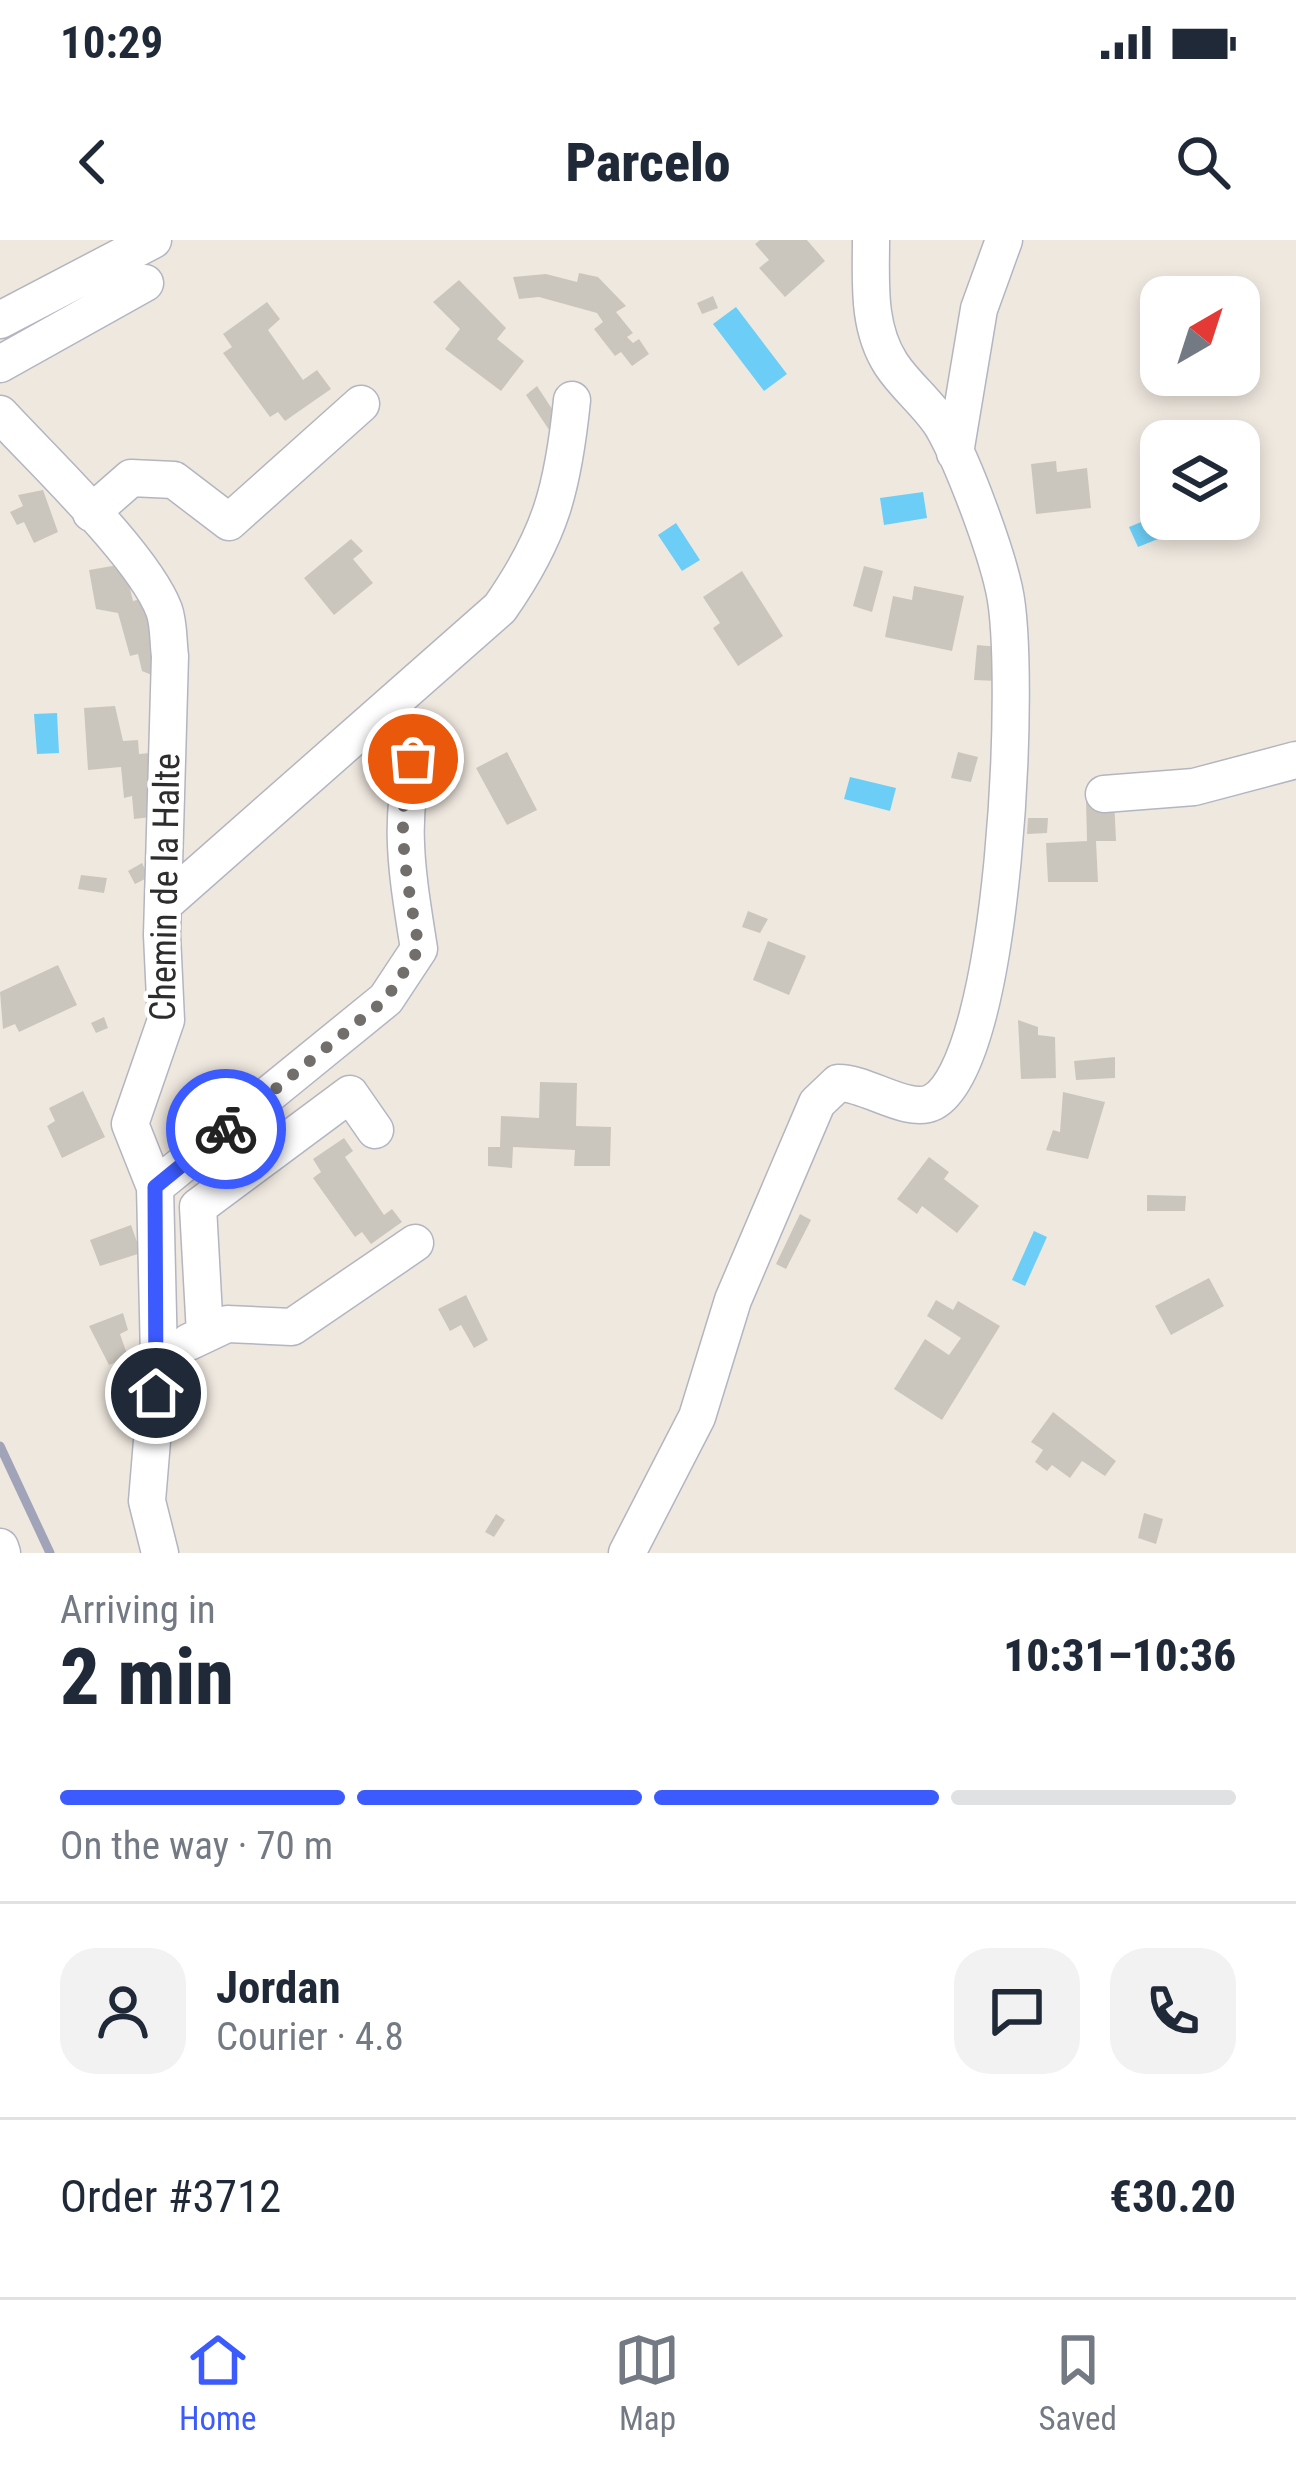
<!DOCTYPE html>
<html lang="en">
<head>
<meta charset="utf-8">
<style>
  body { margin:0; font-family:"Roboto Condensed",sans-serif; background:#f2f2f3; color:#1f2937; height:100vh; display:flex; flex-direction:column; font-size:45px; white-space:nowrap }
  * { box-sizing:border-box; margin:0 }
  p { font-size:39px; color:#747a83 }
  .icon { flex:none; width:66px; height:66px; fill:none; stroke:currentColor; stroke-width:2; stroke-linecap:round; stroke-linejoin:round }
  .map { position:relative; height:1313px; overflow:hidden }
  .drawer { display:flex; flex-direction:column; background:#fff; flex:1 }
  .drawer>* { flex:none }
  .needle { width:78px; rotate:39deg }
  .fabs { position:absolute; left:1140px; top:36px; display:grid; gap:24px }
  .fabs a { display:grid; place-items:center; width:120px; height:120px; border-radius:24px; background:#fff; box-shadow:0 6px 18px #0003; font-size:60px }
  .pin { position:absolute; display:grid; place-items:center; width:102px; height:102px; color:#fff; margin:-51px; border:6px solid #fff; border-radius:50%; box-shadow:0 3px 12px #0007 }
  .courier { position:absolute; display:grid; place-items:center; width:120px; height:120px; margin:-60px; border:9px solid #3c5bff; border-radius:50%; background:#fff; color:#222; box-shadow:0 3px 15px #0007 }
  .summary em { font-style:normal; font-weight:800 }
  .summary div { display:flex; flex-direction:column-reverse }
  .summary { display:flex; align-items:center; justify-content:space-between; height:204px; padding:0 60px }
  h1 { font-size:78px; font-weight:800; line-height:90px }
  .bar { display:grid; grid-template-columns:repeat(4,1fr); gap:18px 12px; align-content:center; height:144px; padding:0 60px }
  .bar i { height:15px; border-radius:9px; background:#e0e1e3 }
  .bar .current { background:#3c5bff }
  .bar p { grid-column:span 4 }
  .line { display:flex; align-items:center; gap:30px; padding:0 60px; border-top:3px solid #e0e1e3 }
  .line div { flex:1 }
  .round { display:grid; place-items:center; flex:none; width:126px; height:126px; border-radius:36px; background:#f2f2f3 }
  .status { display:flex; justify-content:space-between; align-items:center; height:84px; padding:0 60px; background:#fff; direction:ltr }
  .status svg { height:33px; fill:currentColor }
  header { display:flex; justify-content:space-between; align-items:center; height:156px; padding:0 60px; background:#fff; font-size:54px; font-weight:800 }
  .tab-bar { display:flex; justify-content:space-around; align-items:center; height:168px; border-top:3px solid #e0e1e3; background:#fff; font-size:33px; color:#747a83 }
  .tab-bar a { display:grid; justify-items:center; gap:6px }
  .tab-bar .current { color:#3c5bff }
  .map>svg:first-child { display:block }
</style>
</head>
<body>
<div class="status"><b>10:29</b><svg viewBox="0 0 49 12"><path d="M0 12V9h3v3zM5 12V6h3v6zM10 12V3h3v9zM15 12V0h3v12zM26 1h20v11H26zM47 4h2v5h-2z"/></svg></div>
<header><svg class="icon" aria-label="back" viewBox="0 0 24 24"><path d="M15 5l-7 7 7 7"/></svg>Parcelo<svg class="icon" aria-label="search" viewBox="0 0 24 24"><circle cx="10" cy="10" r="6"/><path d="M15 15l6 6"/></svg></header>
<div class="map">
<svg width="1296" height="1313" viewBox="0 0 1296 1313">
  <rect width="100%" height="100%" fill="#efe8df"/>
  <path fill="#6ccef6" d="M736,67l51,67 -23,17 -51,-67z
    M923,252l4,26 -43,7 -4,-27z
    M1161,274v5h13l4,12 -40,16 -9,-20z
    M676,283l24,37 -18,11 -24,-36z
    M57,473l2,40 -22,1 -3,-40z
    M850,537l46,11 -6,23 -46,-12z
    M1034,991l13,6 -22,49 -13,-6z"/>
  <path fill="#cbc6bd" d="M760,0h47l18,21 -40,36 -26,-29 10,-8 -14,-16z
    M579,33l19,4 28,29 -10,6 17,21 -6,4 6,6 6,-4 10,15 -17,12 -11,-14 -6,4 -21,-27 9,-7 -6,-9 -58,-16 -20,2 -6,-22 33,-3 31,8z
    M459,40l47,48 -9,11 27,22 -23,30 -56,-42 15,-20 -27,-27z
    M713,56l5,12 -16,6 -5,-11z
    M267,62l13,17 -12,11 35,50 14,-10 14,19 -46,32 -7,-9 -8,5 -47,-64 9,-6 -9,-13z
    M537,146l30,46 -12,7 -29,-44z
    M1056,221l1,11 30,-4 4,40 -55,6 -5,-50z
    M43,250l15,42 -24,11 -10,-21 -7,3 -7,-13 13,-6 -5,-11z
    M351,299l12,12 -10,8 20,24 -39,32 -30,-37z
    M124,324l9,37 16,-4 17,84 -24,-10 -4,-17 -8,2 -12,-43 -22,-4 -7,-39z
    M864,326l19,5 -11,41 -19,-6z
    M742,331l41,65 -45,30 -25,-38 7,-5 -17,-26z
    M914,346l50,10 -12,55 -67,-14 8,-41 19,4z
    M977,405l22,2 -2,34 -23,-1z
    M115,466l8,35 15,-1 1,14 11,-1 1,64 -17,2 -2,-23 -8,2 -3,-31 -33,3 -4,-62z
    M507,512l30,58 -30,15 -31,-57z
    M958,512l20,5 -7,25 -20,-4z
    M1114,558l2,43h-20l2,41h-50l-2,-39 41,-2 -1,-42z
    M1028,578h20l-1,15 -20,1z
    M142,623l7,14 -14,7 -7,-13z
    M81,635l26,3 -3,15 -26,-4z
    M748,671l20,8 -8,14 -18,-6z
    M768,701l38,15 -17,39 -36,-15z
    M58,725l19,40 -58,27 -4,-8 -12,5 -3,-37z
    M104,777l4,11 -12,5 -5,-10z
    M1018,780l20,7v8l17,2 1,41 -35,1z
    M1115,817v21l-39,2 -2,-19z
    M540,842l37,1 -1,43 35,1 -1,39h-36l1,-16 -62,-3 -1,21 -24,-2v-19h12l1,-31 38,2z
    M83,851l22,46 -43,21 -15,-32 8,-5 -6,-13z
    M1063,852l42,10 -17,57 -42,-9 7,-20 7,2z
    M344,898l9,13 -8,6 39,58 8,-6 10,13 -31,22 -9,-12 -7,5 -42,-59 8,-6 -8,-13z
    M929,917l20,15 -5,7 35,27 -22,27 -35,-27 -5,8 -20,-15z
    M1147,955l39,1 -1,15h-38z
    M800,974l11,6 -25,49 -10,-5z
    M131,985l10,28 -41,13 -10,-26z
    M1209,1038l15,28 -53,29 -16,-29z
    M466,1055l22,45 -14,8 -13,-23 -11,6 -12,-22z
    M936,1060l17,10 5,-9 42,25 -58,94 -48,-31 31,-50 24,16 12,-17 -34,-22z
    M123,1073l5,17 -8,4 8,23 -19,8 -20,-39z
    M1053,1172l63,49 -11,15 -23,-15 -12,17 -18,-13 -5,6 -12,-9 8,-12 -12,-8z
    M1144,1273l19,6 -7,25 -18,-6z
    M496,1274l9,6 -11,17 -9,-5z"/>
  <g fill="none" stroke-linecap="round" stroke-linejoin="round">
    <g stroke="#b3b5c1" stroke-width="39">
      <path id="minor" d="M0,80l153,-80
        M0,124l145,-81
        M0,174c42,46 143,141 164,196 5,13 4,32 6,46l-8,279 4,85 -36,104 25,63 4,170 -12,144 13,52
        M955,213l24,-144 25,-69
        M91,273l40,-35 43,2 55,42 132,-118
        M1104,554l90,-7 102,-27
        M163,665l337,-297c51,-73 63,-120 72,-208
        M155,947l231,-188 33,-50c-12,-77 -24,-138 3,-213
        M205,1094l-7,-127 152,-113 25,36
        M189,1102l38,-18 65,3 123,-84
        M0,1307l2,6
        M627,1313l70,-136 36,-117 84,-197 21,-20c28,-1 70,32 95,19 73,-39 89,-434 71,-513 -9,-41 -40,-125 -61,-162 -14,-23 -37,-40 -52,-63 -24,-37 -20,-82 -20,-124"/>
    </g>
    <use href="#minor" stroke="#fff" stroke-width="36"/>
    <path stroke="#a1a3b8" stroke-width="9" d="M0,1206l50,107"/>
  </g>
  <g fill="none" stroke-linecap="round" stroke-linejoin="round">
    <path stroke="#716e6b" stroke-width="12" stroke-dasharray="0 21.6" d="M226,889l160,-130 33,-50c-10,-61 -27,-130 -6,-190"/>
    <path stroke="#3c5bff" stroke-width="15" d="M156,1153l-1,-206 71,-58"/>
  </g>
  <g text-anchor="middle" stroke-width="9" stroke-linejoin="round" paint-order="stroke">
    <g font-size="36" fill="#2d2d2d" stroke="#fff">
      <text transform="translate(164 647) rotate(-89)" y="13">Chemin de la Halte</text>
    </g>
  </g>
</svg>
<div class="fabs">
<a><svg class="needle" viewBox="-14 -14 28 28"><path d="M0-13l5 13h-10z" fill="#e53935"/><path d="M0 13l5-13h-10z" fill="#747a83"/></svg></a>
<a><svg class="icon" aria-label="layers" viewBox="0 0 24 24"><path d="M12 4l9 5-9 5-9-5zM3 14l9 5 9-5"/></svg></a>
</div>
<div class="pin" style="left:413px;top:519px;background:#ea580c"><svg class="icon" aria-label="bag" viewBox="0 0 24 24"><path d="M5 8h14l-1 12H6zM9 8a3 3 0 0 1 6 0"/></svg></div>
<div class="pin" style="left:156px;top:1153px;background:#1f2937"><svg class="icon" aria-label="home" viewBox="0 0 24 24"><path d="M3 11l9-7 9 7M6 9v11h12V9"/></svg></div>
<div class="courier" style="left:226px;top:889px"><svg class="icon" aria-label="bike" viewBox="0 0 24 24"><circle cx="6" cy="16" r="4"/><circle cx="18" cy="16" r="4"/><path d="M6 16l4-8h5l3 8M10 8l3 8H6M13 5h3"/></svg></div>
</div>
<section class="drawer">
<div class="summary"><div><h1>2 min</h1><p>Arriving in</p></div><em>10:31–10:36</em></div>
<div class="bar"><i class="current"></i><i class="current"></i><i class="current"></i><i></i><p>On the way · 70 m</p></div>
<div class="line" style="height:216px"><a class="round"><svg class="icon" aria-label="person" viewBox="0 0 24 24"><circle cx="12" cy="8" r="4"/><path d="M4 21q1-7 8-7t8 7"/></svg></a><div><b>Jordan</b><p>Courier · 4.8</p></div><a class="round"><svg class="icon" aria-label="chat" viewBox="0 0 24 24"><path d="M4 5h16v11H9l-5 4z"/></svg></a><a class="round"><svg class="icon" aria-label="phone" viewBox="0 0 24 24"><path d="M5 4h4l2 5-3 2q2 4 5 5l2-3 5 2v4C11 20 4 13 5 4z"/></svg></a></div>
<div class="line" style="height:156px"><div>Order #3712</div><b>€30.20</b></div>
</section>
<nav class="tab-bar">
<a class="current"><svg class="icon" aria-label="home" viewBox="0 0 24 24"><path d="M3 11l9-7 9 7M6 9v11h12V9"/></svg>Home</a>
<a><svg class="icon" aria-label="map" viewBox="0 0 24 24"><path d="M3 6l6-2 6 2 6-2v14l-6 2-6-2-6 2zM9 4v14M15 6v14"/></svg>Map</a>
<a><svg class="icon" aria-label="saved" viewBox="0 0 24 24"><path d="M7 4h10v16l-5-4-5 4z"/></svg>Saved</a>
</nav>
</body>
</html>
